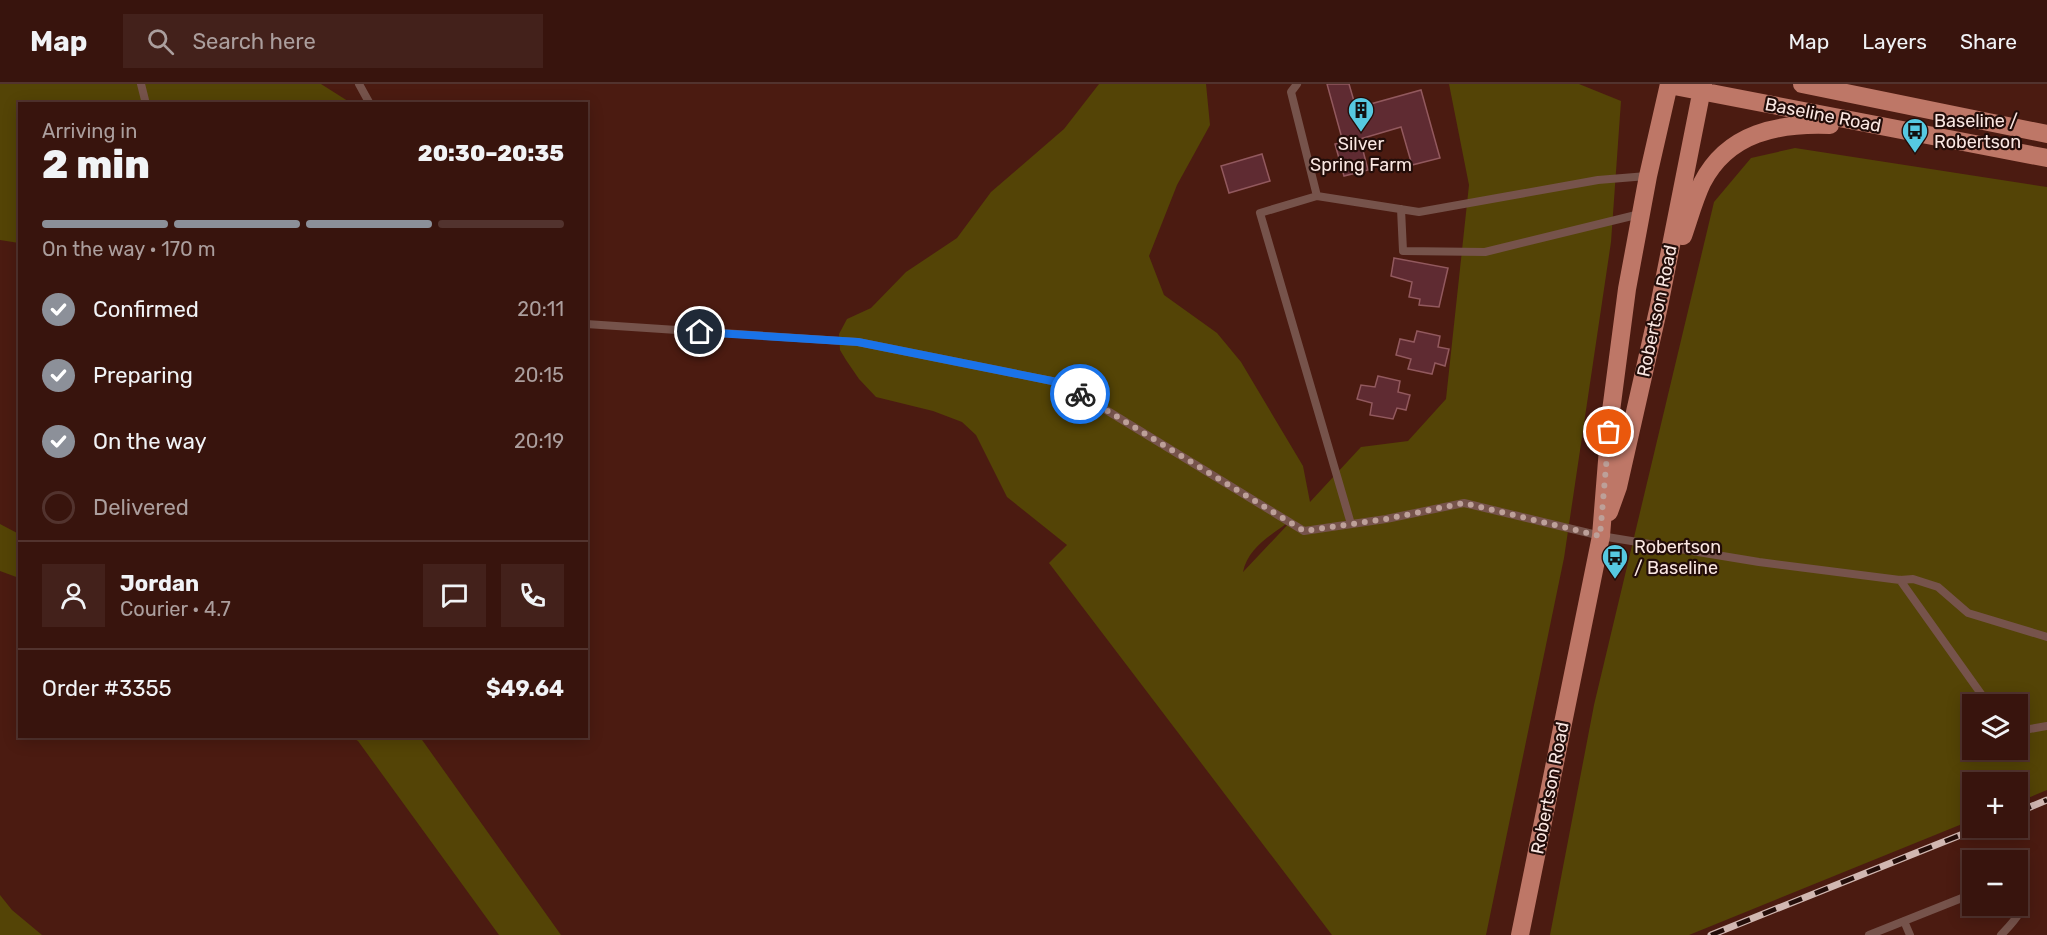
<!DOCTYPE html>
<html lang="en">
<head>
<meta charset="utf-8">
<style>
  body { margin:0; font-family:Rubik,sans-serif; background:#43211b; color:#f1f3f6; height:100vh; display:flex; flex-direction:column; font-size:22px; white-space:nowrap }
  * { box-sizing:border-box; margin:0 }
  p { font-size:20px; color:#ab9e9d }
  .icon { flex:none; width:33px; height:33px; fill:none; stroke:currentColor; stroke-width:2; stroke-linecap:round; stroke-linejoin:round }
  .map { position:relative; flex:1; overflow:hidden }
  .side { position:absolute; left:18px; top:18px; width:570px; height:636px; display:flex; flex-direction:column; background:#38140d; border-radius:0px; box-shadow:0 3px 15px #0003,0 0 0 2px #52332e }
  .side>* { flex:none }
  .buttons { position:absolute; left:1962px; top:610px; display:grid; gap:12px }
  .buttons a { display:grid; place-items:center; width:66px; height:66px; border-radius:0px; background:#38140d; box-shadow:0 3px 15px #0003,0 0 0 2px #52332e; font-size:30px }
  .pin { position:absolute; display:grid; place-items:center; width:51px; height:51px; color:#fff; margin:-26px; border:3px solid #fff; border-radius:50%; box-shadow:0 2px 6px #0007 }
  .courier { position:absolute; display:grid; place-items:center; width:60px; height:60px; margin:-30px; border:4px solid #1a73e8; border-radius:50%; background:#fff; color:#222; box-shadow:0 2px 8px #0007 }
  .summary em { font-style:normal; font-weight:800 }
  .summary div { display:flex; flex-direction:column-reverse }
  .summary { display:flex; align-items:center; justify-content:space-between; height:102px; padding:0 24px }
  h1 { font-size:39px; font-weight:800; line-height:45px }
  .bar { display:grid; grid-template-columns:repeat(4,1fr); gap:9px 6px; align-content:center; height:72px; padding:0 24px }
  .bar i { height:8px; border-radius:4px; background:#52332e }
  .bar .active { background:#8c9099 }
  .bar p { grid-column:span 4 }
  .line { display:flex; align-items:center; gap:15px; padding:0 24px; border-top:2px solid #52332e }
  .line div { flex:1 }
  .round { display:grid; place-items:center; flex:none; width:63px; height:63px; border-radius:0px; background:#43211b }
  ol { padding:0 24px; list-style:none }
  li { display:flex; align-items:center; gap:18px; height:66px }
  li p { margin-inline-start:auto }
  li .icon { padding:6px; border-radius:50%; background:#8c9099; color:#fff; stroke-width:4 }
  li:last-child { color:#ab9e9d }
  li i { width:33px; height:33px; border:3px solid #52332e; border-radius:50% }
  header { display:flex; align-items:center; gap:36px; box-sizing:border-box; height:84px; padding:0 30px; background:#38140d; border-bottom:2px solid #52332e }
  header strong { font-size:28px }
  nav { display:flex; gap:33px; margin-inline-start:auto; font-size:21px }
  .search { width:420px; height:54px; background:#43211b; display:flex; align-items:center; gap:15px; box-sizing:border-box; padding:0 21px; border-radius:0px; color:#ab9e9d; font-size:22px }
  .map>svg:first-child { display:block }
</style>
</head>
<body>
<header>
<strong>Map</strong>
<div class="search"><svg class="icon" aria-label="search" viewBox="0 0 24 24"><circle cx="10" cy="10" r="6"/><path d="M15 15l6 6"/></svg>Search here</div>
<nav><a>Map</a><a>Layers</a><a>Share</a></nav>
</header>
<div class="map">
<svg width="2047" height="851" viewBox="0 0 2047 851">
  <rect width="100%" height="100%" fill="#4b1b11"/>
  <path fill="#544406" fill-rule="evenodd" d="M0,0h321l30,19 -331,1 -1,139 -19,-3z
    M1099,0h107l4,41 -33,60 -28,71 15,39 53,38 24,29 62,104 7,36 51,-55 47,-6 38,-42 23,-214 -20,-101h130l42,17 -10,141 -47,316 -78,377h-154l-283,-372 18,-18 -60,-48 -31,-62 -14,-13 -29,-11 -57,-14 -17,-18 -13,-19 -6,-10 -1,-16 8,-15 24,-11 35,-36 51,-34 34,-46 73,-63zM1293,435l-50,53c5,-25 30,-38 50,-53z
    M1795,64l252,39v603l-29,12v-19h-46v37l-283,115h-139l44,-230 120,-503 37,-44zM1972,621h46v45h-46z
    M0,440l19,10v44l-19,-7z
    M351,653h69l141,198h-62l-141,-194z
    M0,811l12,15 30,25h-42z"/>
  <path fill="#5f2b32" stroke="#92595e" stroke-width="1.5" d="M1327,0h22l7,24 65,-18 19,68 -28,7 -11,-38 -41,12 8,31 -24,6 -9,-32 8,-2z
    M1262,70l8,27 -41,12 -8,-27z
    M1394,174l54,10 -9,39 -20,-2 1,-6 -11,-2 3,-15 -21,-6z
    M1417,247l23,5 -2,11 11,2 -4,17 -10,-3 -3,11 -24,-5 3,-10 -15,-4 4,-16 14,3z
    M1378,292l22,5 -2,11 12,3 -4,15 -9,-2 -4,11 -23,-4 2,-12 -15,-4 4,-14 14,2z"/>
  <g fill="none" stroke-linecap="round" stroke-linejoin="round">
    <path stroke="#76534b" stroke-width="8" d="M141,0l5,20
      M359,0l11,20
      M1297,0l-6,8 26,104 -57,17 91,311
      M1317,112l102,16 179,-32 49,-4
      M1401,125l2,42 82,1 155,-38
      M586,240l272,18 204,41 242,148 82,-12 78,-16 137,33 158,26 141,18 13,-1 25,8 30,26 79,24
      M1900,496l89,125
      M2018,647l29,-5
      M1904,837l6,14
      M1869,851l103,-41
      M2001,851c14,-15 24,-24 24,-46l-7,-5"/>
    <path stroke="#be7767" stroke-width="18" d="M1802,0l245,50
      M1669,1l378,73
      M1683,152c6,-17 11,-36 19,-53 26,-51 77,-60 128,-58
      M1609,428l9,-25 41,-181 44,-222
      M1520,851l81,-399 10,-125 16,-122 21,-113 21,-92"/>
    <g stroke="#d1b7b1" stroke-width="7">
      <path id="rail" d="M2018,728l29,-12
        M1711,851l267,-107"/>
    </g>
    <use href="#rail" stroke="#230d09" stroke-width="4.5" stroke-dasharray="14" stroke-linecap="butt"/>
  </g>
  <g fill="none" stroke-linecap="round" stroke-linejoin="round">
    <path stroke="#bda099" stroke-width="6" stroke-dasharray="0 10.8" d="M1080,310l224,137 82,-12 78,-16 136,33 9,-104"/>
    <path stroke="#1a73e8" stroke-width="8" d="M700,248l158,10 204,41 18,11"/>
  </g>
  <defs>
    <g id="building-pin" transform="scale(1.35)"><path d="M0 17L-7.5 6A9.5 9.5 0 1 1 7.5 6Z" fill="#56c9e1" stroke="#230d09"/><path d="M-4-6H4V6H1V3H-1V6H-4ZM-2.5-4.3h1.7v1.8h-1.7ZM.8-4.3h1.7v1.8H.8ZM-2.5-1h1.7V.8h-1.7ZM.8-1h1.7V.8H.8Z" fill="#111"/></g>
    <g id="bus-pin" transform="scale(1.35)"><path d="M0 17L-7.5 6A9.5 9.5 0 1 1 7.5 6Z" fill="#56c9e1" stroke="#230d09"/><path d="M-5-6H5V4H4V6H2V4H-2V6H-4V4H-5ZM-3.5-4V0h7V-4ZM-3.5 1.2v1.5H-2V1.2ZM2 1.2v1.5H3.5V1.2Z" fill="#111"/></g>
  </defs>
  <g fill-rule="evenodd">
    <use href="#building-pin" x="1361" y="26"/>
    <use href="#bus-pin" x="1915" y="47"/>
    <use href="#bus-pin" x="1615" y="473"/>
  </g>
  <g text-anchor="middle" stroke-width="4.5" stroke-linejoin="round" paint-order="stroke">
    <g font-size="18" fill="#fae7e2" stroke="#230d09">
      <text transform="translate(1823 31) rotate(11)" y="6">Baseline Road</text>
      <text transform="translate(1657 227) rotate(-78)" y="6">Robertson Road</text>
      <text transform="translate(1550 704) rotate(-79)" y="6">Robertson Road</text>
    </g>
    <g font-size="18" fill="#fae7e2" stroke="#230d09" text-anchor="start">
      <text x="1934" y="43">Baseline /<tspan x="1934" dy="21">Robertson</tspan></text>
      <text x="1361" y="66" text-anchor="middle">Silver<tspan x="1361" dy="21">Spring Farm</tspan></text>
      <text x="1634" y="469">Robertson<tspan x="1634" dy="21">/ Baseline</tspan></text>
    </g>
  </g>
</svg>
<div class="buttons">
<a><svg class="icon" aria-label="layers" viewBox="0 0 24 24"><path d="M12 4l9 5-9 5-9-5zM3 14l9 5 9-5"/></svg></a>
<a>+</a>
<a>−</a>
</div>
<div class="pin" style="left:1609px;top:348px;background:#ea580c"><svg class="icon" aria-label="bag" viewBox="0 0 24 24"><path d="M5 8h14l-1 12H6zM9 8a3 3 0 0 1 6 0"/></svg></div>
<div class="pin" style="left:700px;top:248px;background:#1f2937"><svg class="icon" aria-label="home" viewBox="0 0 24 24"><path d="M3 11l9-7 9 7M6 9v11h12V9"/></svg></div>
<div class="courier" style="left:1080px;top:310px"><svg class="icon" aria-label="bike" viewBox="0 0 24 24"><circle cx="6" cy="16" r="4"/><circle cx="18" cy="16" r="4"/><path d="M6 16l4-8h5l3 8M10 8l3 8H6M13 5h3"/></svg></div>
<section class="side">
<div class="summary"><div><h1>2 min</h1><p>Arriving in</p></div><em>20:30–20:35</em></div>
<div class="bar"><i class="active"></i><i class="active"></i><i class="active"></i><i></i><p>On the way · 170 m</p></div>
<ol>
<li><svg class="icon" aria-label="check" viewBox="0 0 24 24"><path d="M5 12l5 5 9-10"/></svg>Confirmed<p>20:11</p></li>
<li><svg class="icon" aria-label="check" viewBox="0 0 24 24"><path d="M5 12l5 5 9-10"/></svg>Preparing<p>20:15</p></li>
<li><svg class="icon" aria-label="check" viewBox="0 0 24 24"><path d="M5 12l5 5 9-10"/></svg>On the way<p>20:19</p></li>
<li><i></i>Delivered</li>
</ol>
<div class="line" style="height:108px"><a class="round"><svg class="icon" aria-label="person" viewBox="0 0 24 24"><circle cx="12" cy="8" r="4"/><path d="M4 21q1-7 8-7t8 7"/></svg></a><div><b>Jordan</b><p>Courier · 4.7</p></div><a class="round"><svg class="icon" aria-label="chat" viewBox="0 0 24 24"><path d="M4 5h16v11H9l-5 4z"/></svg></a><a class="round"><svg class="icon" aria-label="phone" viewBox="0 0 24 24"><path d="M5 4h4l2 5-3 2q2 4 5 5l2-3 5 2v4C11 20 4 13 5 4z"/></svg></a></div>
<div class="line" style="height:78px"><div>Order #3355</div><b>$49.64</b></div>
</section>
</div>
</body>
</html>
